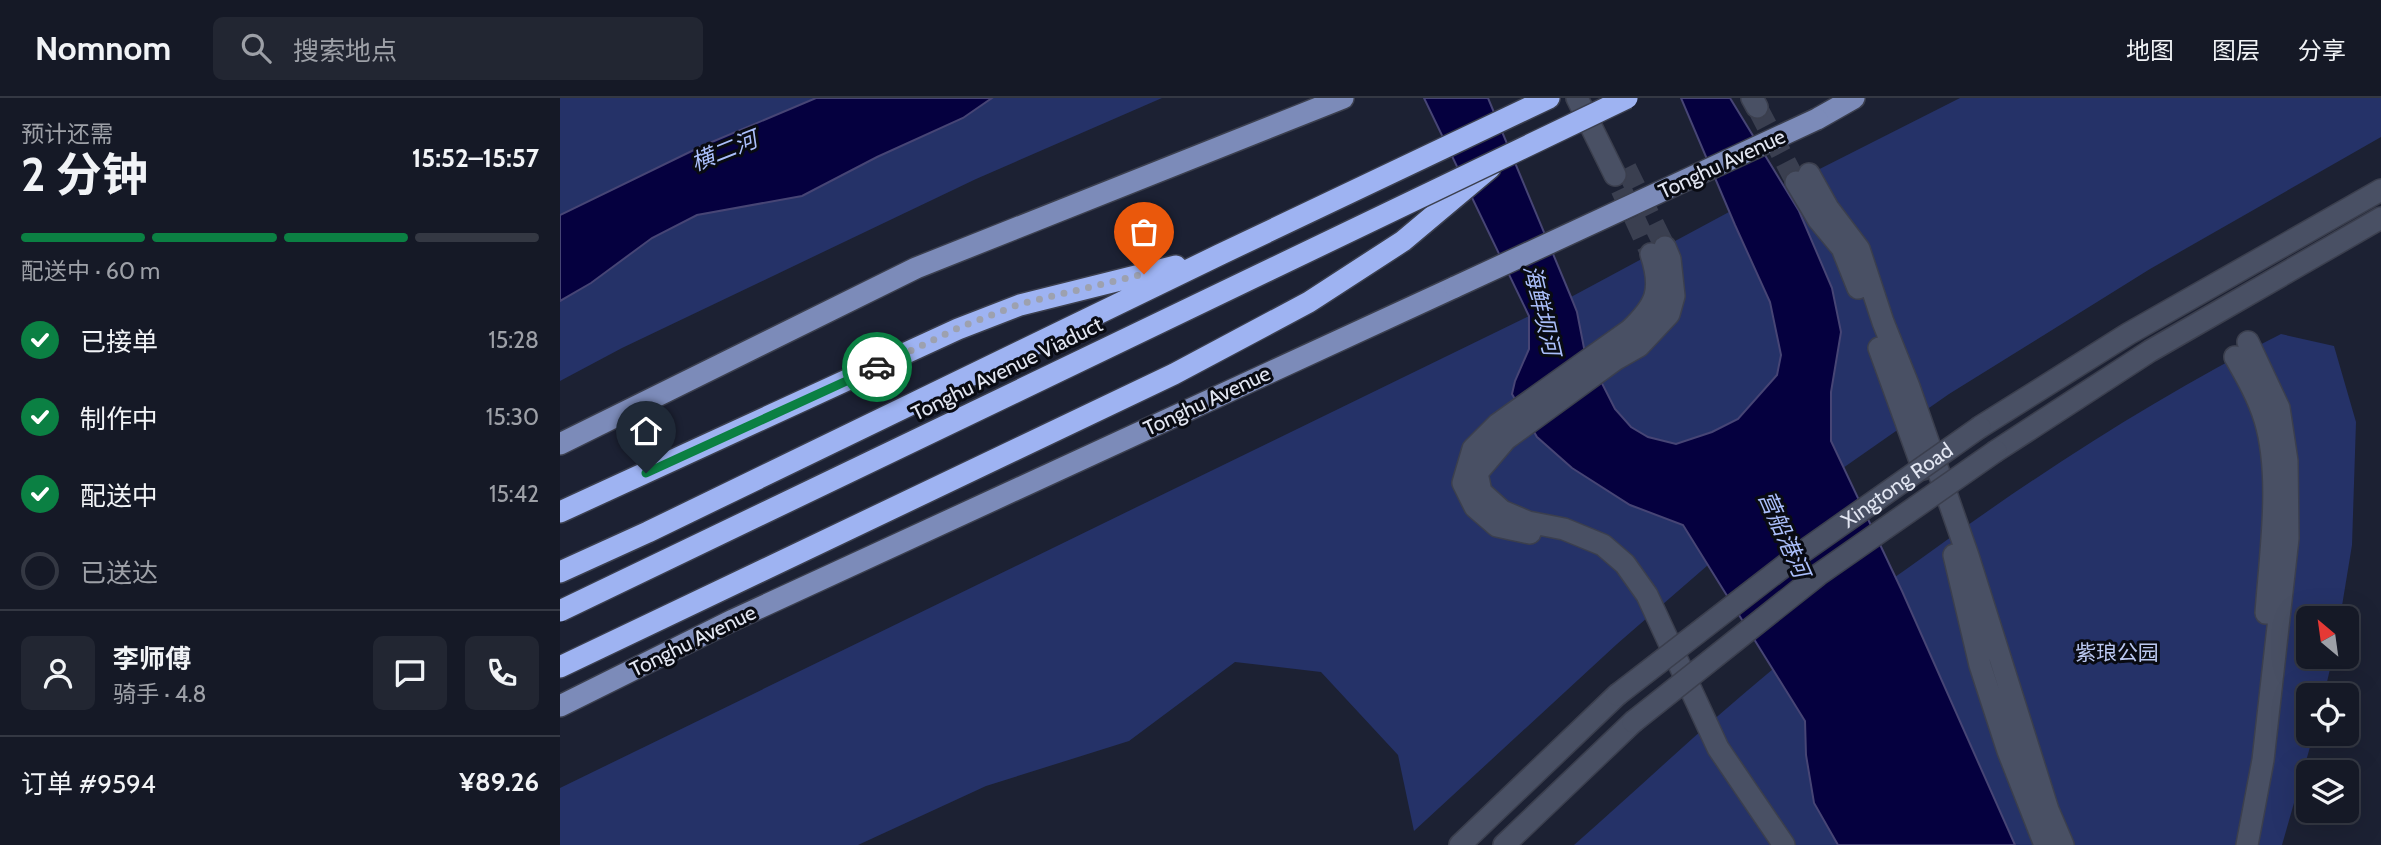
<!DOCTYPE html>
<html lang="zh">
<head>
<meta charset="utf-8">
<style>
  body { margin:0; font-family:Cabin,"Noto Sans SC",sans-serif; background:#222632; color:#f1f3f6; height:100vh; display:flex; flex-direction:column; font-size:26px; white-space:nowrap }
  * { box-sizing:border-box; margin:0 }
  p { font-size:23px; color:#9da0a7 }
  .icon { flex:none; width:38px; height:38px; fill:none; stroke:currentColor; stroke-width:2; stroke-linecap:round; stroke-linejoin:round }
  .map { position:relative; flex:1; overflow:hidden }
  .details { display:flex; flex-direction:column; background:#151926; width:560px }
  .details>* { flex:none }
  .needle { width:46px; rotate:331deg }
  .controls { position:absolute; left:1736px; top:508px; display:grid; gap:14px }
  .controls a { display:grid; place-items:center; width:63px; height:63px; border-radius:10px; background:#151926; box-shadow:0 7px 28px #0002,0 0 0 2px #343843; font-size:35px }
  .pin { position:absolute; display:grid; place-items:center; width:60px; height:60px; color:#fff; margin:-72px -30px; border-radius:50% 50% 50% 0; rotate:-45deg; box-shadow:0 0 7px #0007 }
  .pin .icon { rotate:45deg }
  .courier { position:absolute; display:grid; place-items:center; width:70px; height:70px; margin:-35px; border:5px solid #0b8043; border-radius:50%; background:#fff; color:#222; box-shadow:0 2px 9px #0007 }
  .overview em { font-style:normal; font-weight:700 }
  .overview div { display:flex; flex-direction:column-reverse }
  .overview { display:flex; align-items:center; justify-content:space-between; height:119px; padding:0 21px }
  h1 { font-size:46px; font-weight:700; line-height:52px }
  .bar { display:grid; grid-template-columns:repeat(4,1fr); gap:10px 7px; align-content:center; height:84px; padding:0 21px }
  .bar i { height:9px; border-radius:5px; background:#343843 }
  .bar .on { background:#0b8043 }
  .bar p { grid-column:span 4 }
  .line { display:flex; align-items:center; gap:18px; padding:0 21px; border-top:2px solid #343843 }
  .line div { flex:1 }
  .round { display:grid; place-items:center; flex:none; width:74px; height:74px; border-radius:10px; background:#222632 }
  ol { padding:0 21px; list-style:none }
  li { display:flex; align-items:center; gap:21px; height:77px }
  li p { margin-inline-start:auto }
  li .icon { padding:7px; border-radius:50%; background:#0b8043; color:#fff; stroke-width:4 }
  li:last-child { color:#9da0a7 }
  li i { width:38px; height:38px; border:4px solid #343843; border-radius:50% }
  header { display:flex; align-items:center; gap:42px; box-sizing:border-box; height:98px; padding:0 35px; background:#151926; border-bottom:2px solid #343843 }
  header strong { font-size:33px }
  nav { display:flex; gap:38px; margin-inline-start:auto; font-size:24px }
  .search { width:490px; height:63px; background:#222632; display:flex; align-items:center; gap:18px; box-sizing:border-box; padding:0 24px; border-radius:10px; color:#9da0a7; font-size:26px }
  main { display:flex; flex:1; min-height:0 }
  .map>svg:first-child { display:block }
</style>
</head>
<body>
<header>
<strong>Nomnom</strong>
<div class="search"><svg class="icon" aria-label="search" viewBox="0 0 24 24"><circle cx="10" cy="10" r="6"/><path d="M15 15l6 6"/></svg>搜索地点</div>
<nav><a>地图</a><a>图层</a><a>分享</a></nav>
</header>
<main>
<section class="details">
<div class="overview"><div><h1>2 分钟</h1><p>预计还需</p></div><em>15:52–15:57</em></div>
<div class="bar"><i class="on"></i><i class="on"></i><i class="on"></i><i></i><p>配送中 · 60 m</p></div>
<ol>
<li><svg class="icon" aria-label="check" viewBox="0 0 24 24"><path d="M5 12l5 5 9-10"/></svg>已接单<p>15:28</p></li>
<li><svg class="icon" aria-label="check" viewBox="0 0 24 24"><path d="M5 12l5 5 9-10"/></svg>制作中<p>15:30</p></li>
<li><svg class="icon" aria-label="check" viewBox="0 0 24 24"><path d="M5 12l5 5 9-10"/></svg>配送中<p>15:42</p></li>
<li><i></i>已送达</li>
</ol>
<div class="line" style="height:126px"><a class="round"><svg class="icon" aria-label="person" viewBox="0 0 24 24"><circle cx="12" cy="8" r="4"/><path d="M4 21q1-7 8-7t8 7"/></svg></a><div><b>李师傅</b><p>骑手 · 4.8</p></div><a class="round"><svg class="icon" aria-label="chat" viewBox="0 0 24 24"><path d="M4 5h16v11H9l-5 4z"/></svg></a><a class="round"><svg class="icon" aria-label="phone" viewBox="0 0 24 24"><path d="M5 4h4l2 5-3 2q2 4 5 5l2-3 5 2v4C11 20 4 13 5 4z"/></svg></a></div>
<div class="line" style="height:91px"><div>订单 #9594</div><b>¥89.26</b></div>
</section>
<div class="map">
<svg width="1821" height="747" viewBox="0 0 1821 747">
  <rect width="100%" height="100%" fill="#1c2133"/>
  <path fill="#253268" d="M0,0h256l-116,49 -140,68z
    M432,0h170l-186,81 -354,169 -62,33v-80l31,-18 61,-45 45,-23 105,-19 75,-39 86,-39z
    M1400,0h421v39l-231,132 -201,125 -106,74 -12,-27v-49l10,-60 -42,-121 -15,-24z
    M1169,114l41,90 11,53 -4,20 -39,44 -26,13 -36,12 -28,-7 -17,-10 -16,-18 -31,-61 -7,-36 -6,-15z
    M969,218v33l-10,21 111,135 53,20 25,40 -91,79 -203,187 -16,-76 -77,-83 -86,-10 -106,79 -143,45 -128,59h-298v-57z
    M1721,236l53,12 22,76 -4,123 -12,73h-32v38h25l-9,39h-16v38h6l-32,112h-708c66,-58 131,-120 199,-176 49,-40 101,-77 153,-114 113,-82 230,-158 355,-221z"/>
  <path fill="#05003f" stroke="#474575" stroke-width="2" d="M256,0h176l-29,20 -86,39 -75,39 -105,19 -45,23 -61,45 -31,18v-86l140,-68z
    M864,0h64l83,199 6,15 7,36 31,61 16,18 17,10 28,7 36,-12 26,-13 39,-44 4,-20 -11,-53 -35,-77 -54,-127h49l69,113 33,77 9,44 -10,60v49l71,150 113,254h-177l-24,-42 -8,-48 -1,-34 -122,-196 -53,-20 -58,-37 -35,-31 -25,-43 3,-13 14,-32v-33z"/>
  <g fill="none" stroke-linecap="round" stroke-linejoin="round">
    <path stroke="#3a3f50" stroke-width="21" stroke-dasharray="21 10" stroke-linecap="butt" d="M1197,9l39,75
      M1066,70l39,79
      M1061,91l30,65"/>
    <g stroke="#3b3f4e" stroke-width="24">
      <path id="minor" d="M1017,0l38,77
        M1192,0l5,9
        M1249,76l19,34 31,41 24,73 26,65 59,169 80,254 15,35
        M1236,84l22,37 24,29 16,40
        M1105,149l5,12 4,37 -5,18 -30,32 -23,13 -110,80 -29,34 4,19 21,19 26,11 36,7 39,16 22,19 22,31 71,153 66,97
        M1319,250l44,121
        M1675,259c12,21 23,40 30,63 17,56 5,135 1,193
        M1420,329l148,-93 253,-144
        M1436,353l154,-100 231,-133
        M970,435l-33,-7 -22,-19 -12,-24 10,-34 25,-25 132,-94c26,-25 33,-39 21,-76
        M1394,457l26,110 28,86 37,94
        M900,747l157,-150
        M944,747l129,-123
        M1687,747l16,-85 25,-222 -1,-77 -8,-53 -31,-66"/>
    </g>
    <g stroke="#3b3f4e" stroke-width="24">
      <path id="major" d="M1257,21l37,-21
        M0,346l356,-176 427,-170
        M0,608l173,-86 722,-333"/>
    </g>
    <g stroke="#3b3f4e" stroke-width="24">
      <path id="highway" d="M0,414l398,-183 62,-24 156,-39
        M0,474l88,-40 571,-277 330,-157
        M0,569l614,-293 135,-72 94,-61 87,-73"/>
    </g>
    <use href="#minor" stroke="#495064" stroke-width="21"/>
    <use href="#major" stroke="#7c8bb9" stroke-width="21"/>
    <use href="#highway" stroke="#9eb3f2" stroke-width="21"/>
    <g stroke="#3b3f4e" stroke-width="24" stroke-linecap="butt">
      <g id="minor-bridge">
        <path id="s1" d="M1057,597l184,-142 179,-126"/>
        <path d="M1073,624l185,-147 178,-124"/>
      </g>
    </g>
    <g stroke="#3b3f4e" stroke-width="24" stroke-linecap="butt">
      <path id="major-bridge" d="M895,189l362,-168"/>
    </g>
    <g stroke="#3b3f4e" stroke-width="24" stroke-linecap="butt">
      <path id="highway-bridge" d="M0,513l1067,-513"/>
    </g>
    <use href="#minor-bridge" stroke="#495064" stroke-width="21"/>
    <use href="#major-bridge" stroke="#7c8bb9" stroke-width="21"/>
    <use href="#highway-bridge" stroke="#9eb3f2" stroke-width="21"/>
  </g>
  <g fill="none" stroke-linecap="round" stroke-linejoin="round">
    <path stroke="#9da1af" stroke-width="7" stroke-dasharray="0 12.6" d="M317,269l81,-39 62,-24 124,-30"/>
    <path stroke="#0b8043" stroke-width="9" d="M86,375l231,-106"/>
  </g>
  <g text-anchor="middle" stroke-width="6" stroke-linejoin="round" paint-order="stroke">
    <g font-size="21" fill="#e2e6f2" stroke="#090b13">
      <text transform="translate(1162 66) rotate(-25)" y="7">Tonghu Avenue</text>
      <text transform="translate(447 271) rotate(-26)" y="7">Tonghu Avenue Viaduct</text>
      <text transform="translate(647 303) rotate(-25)" y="7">Tonghu Avenue</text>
      <text dy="7" stroke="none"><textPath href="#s1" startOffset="350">Xingtong Road</textPath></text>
      <text transform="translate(133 543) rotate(-26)" y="7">Tonghu Avenue</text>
    </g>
    <g font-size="21" fill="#bcc9f2" stroke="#090b13">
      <text x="1557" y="562">紫琅公园</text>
    </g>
    <g font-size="23" font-style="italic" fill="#abbffb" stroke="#090b13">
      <text transform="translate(164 53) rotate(-22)" y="8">横二河</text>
      <text transform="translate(982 212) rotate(77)" y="8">海鲜坝河</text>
      <text transform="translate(1224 436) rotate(66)" y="8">营船港河</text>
    </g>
  </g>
</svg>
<div class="controls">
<a><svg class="needle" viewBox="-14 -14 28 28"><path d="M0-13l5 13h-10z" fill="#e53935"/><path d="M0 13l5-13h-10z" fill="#9da0a7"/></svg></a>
<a><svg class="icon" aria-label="locate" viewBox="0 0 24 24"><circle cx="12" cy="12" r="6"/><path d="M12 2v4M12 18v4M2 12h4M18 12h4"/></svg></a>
<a><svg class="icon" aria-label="layers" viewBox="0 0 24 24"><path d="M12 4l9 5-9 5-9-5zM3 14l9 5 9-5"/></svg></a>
</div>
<div class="pin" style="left:584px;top:176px;background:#ea580c"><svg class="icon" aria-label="bag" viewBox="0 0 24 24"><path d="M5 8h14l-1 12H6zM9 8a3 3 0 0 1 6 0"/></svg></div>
<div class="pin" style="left:86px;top:375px;background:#1f2937"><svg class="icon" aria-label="home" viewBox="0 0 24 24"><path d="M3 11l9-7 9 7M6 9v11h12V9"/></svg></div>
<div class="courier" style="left:317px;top:269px"><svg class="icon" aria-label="car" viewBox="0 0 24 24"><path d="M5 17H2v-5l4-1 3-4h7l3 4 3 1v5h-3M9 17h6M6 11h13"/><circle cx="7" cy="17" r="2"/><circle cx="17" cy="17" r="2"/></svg></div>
</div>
</main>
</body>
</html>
